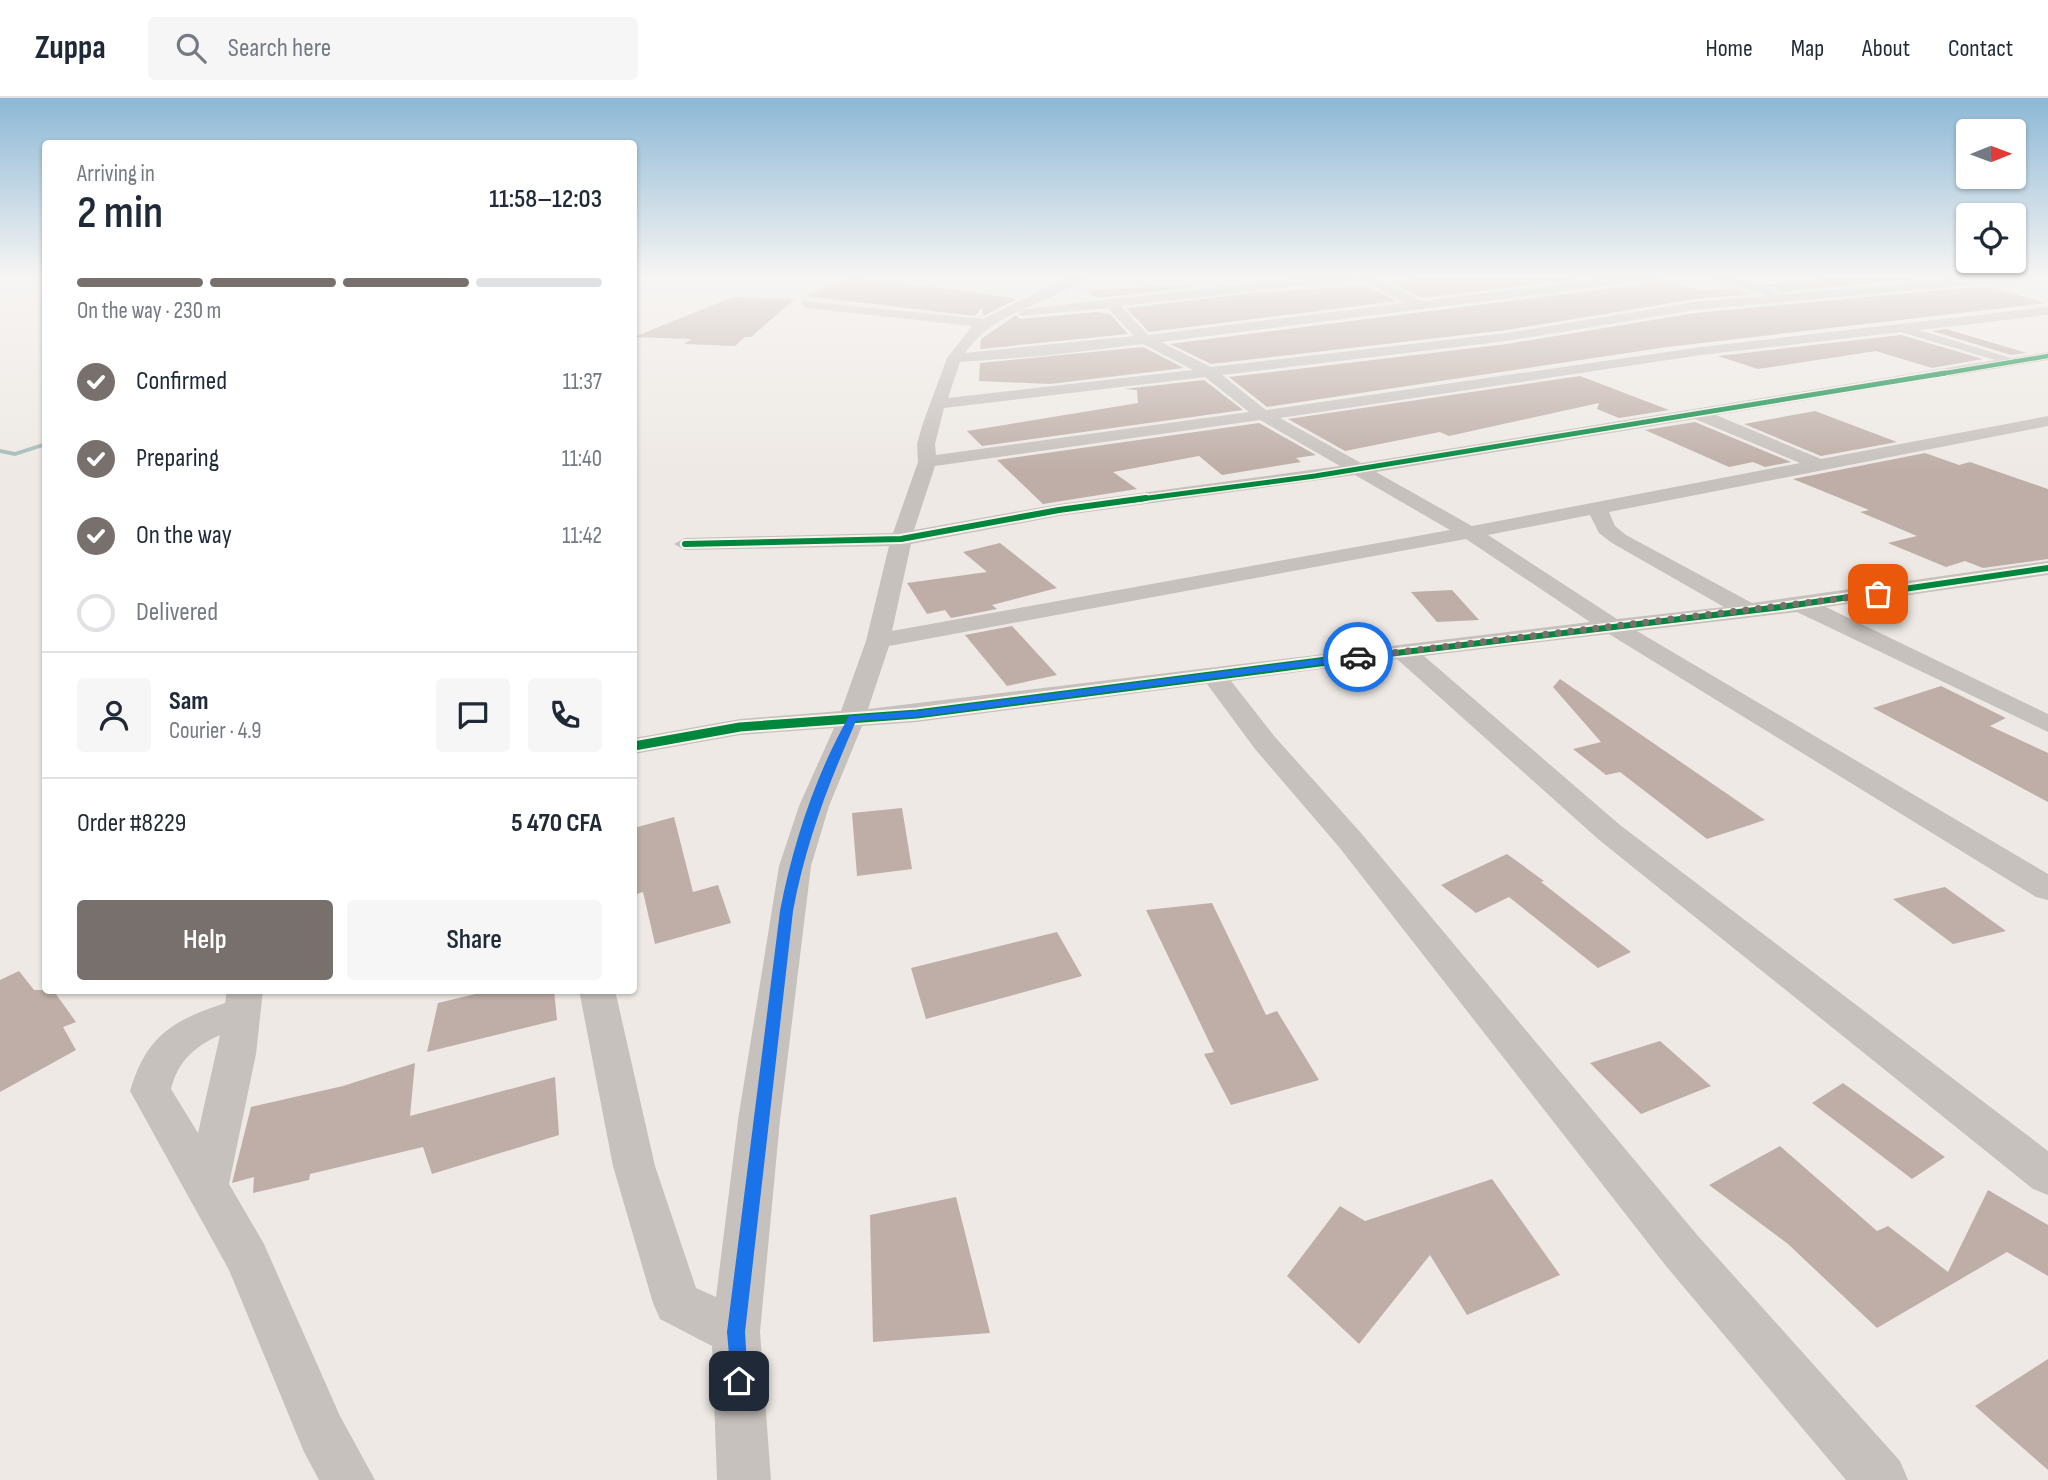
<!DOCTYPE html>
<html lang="en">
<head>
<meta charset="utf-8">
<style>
  body { margin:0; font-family:"Sofia Sans Condensed",sans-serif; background:#f6f6f7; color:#1f2937; height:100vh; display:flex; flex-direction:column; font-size:26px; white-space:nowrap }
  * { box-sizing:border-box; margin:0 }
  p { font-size:23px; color:#747a83 }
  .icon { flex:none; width:38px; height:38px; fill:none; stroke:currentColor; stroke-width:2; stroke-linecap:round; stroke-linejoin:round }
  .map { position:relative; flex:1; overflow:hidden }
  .panel { position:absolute; left:42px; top:42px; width:595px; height:854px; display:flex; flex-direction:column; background:#fff; border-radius:7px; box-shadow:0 2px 5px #0004 }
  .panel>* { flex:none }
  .needle { width:46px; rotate:89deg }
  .controls { position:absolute; left:1956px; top:21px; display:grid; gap:14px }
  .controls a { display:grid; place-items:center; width:70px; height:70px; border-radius:7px; background:#fff; box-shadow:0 2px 5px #0004; font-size:35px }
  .pin { position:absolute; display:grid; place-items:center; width:60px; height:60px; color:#fff; margin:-30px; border-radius:14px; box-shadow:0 4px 10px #0006 }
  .courier { position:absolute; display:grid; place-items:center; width:70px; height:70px; margin:-35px; border:5px solid #1a73e8; border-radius:50%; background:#fff; color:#222; box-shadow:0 2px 9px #0007 }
  .head em { font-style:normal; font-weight:600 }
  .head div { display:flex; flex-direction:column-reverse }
  .head { display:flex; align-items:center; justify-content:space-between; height:119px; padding:0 35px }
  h1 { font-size:46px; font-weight:600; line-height:52px }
  .bar { display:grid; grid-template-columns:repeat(4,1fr); gap:10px 7px; align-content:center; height:84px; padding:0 35px }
  .bar i { height:9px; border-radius:5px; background:#e0e1e3 }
  .bar .active { background:#77706c }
  .bar p { grid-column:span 4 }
  .line { display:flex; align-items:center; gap:18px; padding:0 35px; border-top:2px solid #e0e1e3 }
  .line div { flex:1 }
  .round { display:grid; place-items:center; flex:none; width:74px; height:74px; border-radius:7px; background:#f6f6f7 }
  ol { padding:0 35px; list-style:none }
  li { display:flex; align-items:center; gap:21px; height:77px }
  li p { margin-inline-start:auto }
  li .icon { padding:7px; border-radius:50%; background:#77706c; color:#fff; stroke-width:4 }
  li:last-child { color:#747a83 }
  li i { width:38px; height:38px; border:4px solid #e0e1e3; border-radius:50% }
  .button { display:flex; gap:14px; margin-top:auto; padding:14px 35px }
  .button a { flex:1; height:80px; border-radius:7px; background:#77706c; color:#fff; font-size:28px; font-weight:600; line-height:80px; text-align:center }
  .button a+a { background:#f6f6f7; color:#1f2937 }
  header { display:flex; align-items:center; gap:42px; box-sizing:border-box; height:98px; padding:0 35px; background:#fff; border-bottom:2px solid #e0e1e3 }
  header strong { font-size:33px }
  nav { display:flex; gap:38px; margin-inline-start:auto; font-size:24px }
  .search { width:490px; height:63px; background:#f6f6f7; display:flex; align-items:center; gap:18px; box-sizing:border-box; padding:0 24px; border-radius:7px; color:#747a83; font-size:26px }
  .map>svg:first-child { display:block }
</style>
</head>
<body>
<header>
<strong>Zuppa</strong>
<div class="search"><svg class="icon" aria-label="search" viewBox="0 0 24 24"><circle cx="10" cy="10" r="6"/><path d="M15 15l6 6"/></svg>Search here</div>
<nav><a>Home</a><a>Map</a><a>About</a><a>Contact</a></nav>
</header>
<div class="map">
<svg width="2048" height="1382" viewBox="0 0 2048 1382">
  <rect width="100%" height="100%" fill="#eee9e4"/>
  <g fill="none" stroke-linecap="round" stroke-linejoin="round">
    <path fill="#a3bdbc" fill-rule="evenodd" d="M46,344v4l-31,10 -15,-3v-4l15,3z"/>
  </g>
  <path fill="#bfaea8" d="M1430,178h153l4,2 -165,20 -31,-15z
    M1821,178h128l-171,16 -2,-5 -10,-2 54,-5z
    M852,180l98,11 67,10 -34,17 -1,-9 -7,9 -170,-20z
    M1658,181l44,12 31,-3 21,6 -59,5 -188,31 -296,34 -41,-20 482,-61z
    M1190,187l5,2 -98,11 -10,-8z
    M1359,188l9,1 29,14 -248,31 -23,-24 128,-15z
    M1986,188l60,17 -379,44 -400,60 -38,-30 278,-33 188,-31z
    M733,199l62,2 -44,38h-6l-10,9 -51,-2 7,-5 -57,-2z
    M1096,214l14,2 18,20 -148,15 1,-10 35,-24 4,4z
    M1946,231l81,24 -16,2 -79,-24z
    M1901,237l82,24 -51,9 -56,-17 -118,18 -40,-13z
    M1143,249l41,21 -134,16 -71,-3 1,-18z
    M1580,278l89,34 -50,8 -22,-9 2,-6 -150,33 -9,-4 -95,19 -57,-32z
    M1204,282l39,30 -261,36 -15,-15 171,-28 -1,-13 -13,-1z
    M1815,313l82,31 -76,14 -77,-32z
    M1695,324l96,40 -26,5 -12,-5 -24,5 -84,-37z
    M1259,325l57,32 -20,3 5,4 -79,13 -23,-19 -86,16 24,17 -94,15 -46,-44z
    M1925,355l34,12 11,-3 78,27v70l-65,9 -18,-7 -19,6 -58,-24 29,-7 -57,-24 9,-2 -76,-31z
    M1000,445l57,45 -65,17 5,4 -46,9 -6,-8 -18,4 -20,-31 80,-11 -24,-20z
    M1452,492l27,30 -42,2 -26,-30z
    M1012,528l45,49 -50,11 -42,-51z
    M1560,581l163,112 42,29 -58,19 -87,-67 -14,3 -33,-26 28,-7 -48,-55z
    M1941,588l65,32 -16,8 58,27v49l-175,-94z
    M902,710l10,61 -55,7 -5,-63z
    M674,719l19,75 25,-7 13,38 -76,21 -12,-52 -9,3v-67z
    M1507,756l37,27 -3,1 90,70 -33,16 -89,-71 -33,16 -35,-28z
    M1945,789l61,44 -53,13 -60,-45z
    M1212,805l54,112 11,-4 42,69 -88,25 -27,-51 10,-2 -68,-142z
    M1057,834l25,44 -156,43 -15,-51z
    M19,873l15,19h19l23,32 -13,5 13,23 -76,42v-112z
    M492,892h62l3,30 -130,32 11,-49z
    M1660,943l51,45 -70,28 -51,-51z
    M415,965l-5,53 145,-39 4,58 -127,39 -9,-27 -113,27 -1,6 -56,13 1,-16 -22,6 19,-76 92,-21z
    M1843,985l102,74 -33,22 -100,-76z
    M1780,1048l97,85 11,-5 60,46 40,-82 60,35v51l-41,-24 -130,76 -89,-84 -79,-59z
    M1492,1081l68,96 -93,40 -37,-60 -71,89 -72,-68 53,-70 25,15z
    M956,1099l34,136 -117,9 -3,-127z
    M2048,1261v111l-73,-64z"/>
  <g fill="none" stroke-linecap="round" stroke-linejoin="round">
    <path fill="#c7c1bd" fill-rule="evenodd" d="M1070,178h16c-39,33 -86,29 -121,77l169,-17 -26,-28 -88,8 -2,-3 7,-4 295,-33h50l52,25 199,-25h37l-6,4 -491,62 50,25 296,-34 188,-31 72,-6 -62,-20h20l50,14 1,5 207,-19h49l-6,4 -331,30 -188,31 -285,34 44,35 435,-63 347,-40v8l-129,15 92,28 37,-6v8l-332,55 105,44 227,-43v10l-439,86 6,14 11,9 126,68 296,-42v14l-222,32 222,107v18l-251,-120 -160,19 411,243v26l-12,-3 -427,-263 -185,22 196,169 428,326v44l-15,-6 -435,-350 -201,-180 -166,22 44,56 86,96 337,403 202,225 8,19h-62l-180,-214 -327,-419 -84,-98 -48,-65 -290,38 -55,4 -33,80 -18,60 -31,254 -20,212 11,148h-54l-5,-134 -52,-27 -7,-16 -40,-137 -34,-176h36l40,176 41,122 20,9 22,-177 41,-254 20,-60 35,-78 -94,7 -106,19v-16l106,-19 101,-8 25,-70 23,-95 -204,4 -11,-6 11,-6 208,-5 25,-71 -1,-18 6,-21 24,-65 25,-32 -165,-18 -6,-4 1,-3 181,18zM1357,181l49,24 -258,32 -27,-29zM1901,234l94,28 -634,103 -81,-45 421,-63zM1143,246l50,26 -245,28 12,-36 83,-6zM1205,279l44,35 -313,43 -1,-11 9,-36zM1695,321l105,44 -328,63 -96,-54zM1260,322l80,46 -281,38 -145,26 21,-64zM1355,377l95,55 -558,101 19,-87 148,-28zM1590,417l9,18 13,10 112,64 -107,12 -129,-84zM1466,441l124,83 -722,87 21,-63z
      M227,892h36l-7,64 -27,130 35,60 76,172 35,64h-56l-15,-28 -75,-182 -99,-179c17,-56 42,-70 95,-88zM220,937l-22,98 -27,-44c7,-28 23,-42 49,-54z"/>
    <g stroke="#f9f3ed" stroke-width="6">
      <path id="cycleway-far3" d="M1934,277l114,-19"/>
    </g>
    <g stroke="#f9f3ed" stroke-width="8">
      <path id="cycleway-far2" d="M1133,402l182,-24 630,-103"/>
    </g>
    <g stroke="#f9f3ed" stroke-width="10">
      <path id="cycleway-far1" d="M685,446l216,-5 158,-29 87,-12
        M1321,564l460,-55 267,-39"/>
    </g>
    <g stroke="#f9f3ed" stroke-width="13">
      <path id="cycleway" d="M634,648l106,-19 177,-13 418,-54"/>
    </g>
    <use href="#cycleway-far3" stroke="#00873e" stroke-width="4.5"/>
    <use href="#cycleway-far2" stroke="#00873e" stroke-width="5"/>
    <use href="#cycleway-far1" stroke="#00873e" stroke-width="6"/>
    <use href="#cycleway" stroke="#00873e" stroke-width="9"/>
  </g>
  <linearGradient id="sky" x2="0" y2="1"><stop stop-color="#8cb8d6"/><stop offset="0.48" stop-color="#f7f5f3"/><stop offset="1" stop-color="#f7f5f3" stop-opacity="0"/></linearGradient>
  <rect width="2048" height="372" fill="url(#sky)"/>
  <path fill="#1a73e8" d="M1358,556l3,5 -444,58 -61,4c-28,64 -50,121 -63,190l-48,421 3,49 -3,7 -6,3 -7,-3 -5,-56 53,-421c13,-67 35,-135 69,-195l68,-5z"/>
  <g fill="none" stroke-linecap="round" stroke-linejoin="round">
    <path stroke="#77706c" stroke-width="7" stroke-dasharray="0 12.6" d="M1358,559l520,-63"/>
  </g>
</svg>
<div class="controls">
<a><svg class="needle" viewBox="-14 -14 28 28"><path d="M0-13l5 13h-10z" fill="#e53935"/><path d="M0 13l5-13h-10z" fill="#747a83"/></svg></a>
<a><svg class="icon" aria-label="locate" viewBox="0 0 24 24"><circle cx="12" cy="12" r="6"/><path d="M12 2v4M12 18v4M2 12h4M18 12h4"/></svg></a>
</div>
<div class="pin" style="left:1878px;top:496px;background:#ea580c"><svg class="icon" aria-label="bag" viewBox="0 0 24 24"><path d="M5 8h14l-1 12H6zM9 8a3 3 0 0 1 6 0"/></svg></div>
<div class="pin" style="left:739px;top:1283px;background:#1f2937"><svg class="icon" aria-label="home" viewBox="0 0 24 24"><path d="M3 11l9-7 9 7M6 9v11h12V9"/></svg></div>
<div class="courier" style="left:1358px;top:559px"><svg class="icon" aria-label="car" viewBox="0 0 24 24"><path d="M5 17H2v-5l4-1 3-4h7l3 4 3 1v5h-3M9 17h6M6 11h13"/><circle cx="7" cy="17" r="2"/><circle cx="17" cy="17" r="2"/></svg></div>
<section class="panel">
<div class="head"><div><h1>2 min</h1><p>Arriving in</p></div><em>11:58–12:03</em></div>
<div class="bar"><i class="active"></i><i class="active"></i><i class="active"></i><i></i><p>On the way · 230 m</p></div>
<ol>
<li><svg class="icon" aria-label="check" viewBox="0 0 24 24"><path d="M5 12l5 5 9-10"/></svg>Confirmed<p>11:37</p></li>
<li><svg class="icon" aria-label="check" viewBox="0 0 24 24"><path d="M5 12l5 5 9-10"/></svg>Preparing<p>11:40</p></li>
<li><svg class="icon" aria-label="check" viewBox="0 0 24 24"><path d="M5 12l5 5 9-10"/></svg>On the way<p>11:42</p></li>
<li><i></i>Delivered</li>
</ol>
<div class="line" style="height:126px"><a class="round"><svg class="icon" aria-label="person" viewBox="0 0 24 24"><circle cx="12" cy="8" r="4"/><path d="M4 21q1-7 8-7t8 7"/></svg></a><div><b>Sam</b><p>Courier · 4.9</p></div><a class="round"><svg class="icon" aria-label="chat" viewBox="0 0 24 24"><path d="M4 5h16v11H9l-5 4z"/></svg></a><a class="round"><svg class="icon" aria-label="phone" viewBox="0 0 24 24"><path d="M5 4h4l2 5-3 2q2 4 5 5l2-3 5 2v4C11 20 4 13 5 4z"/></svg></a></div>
<div class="line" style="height:91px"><div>Order #8229</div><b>5 470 CFA</b></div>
<div class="button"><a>Help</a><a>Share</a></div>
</section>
</div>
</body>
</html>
